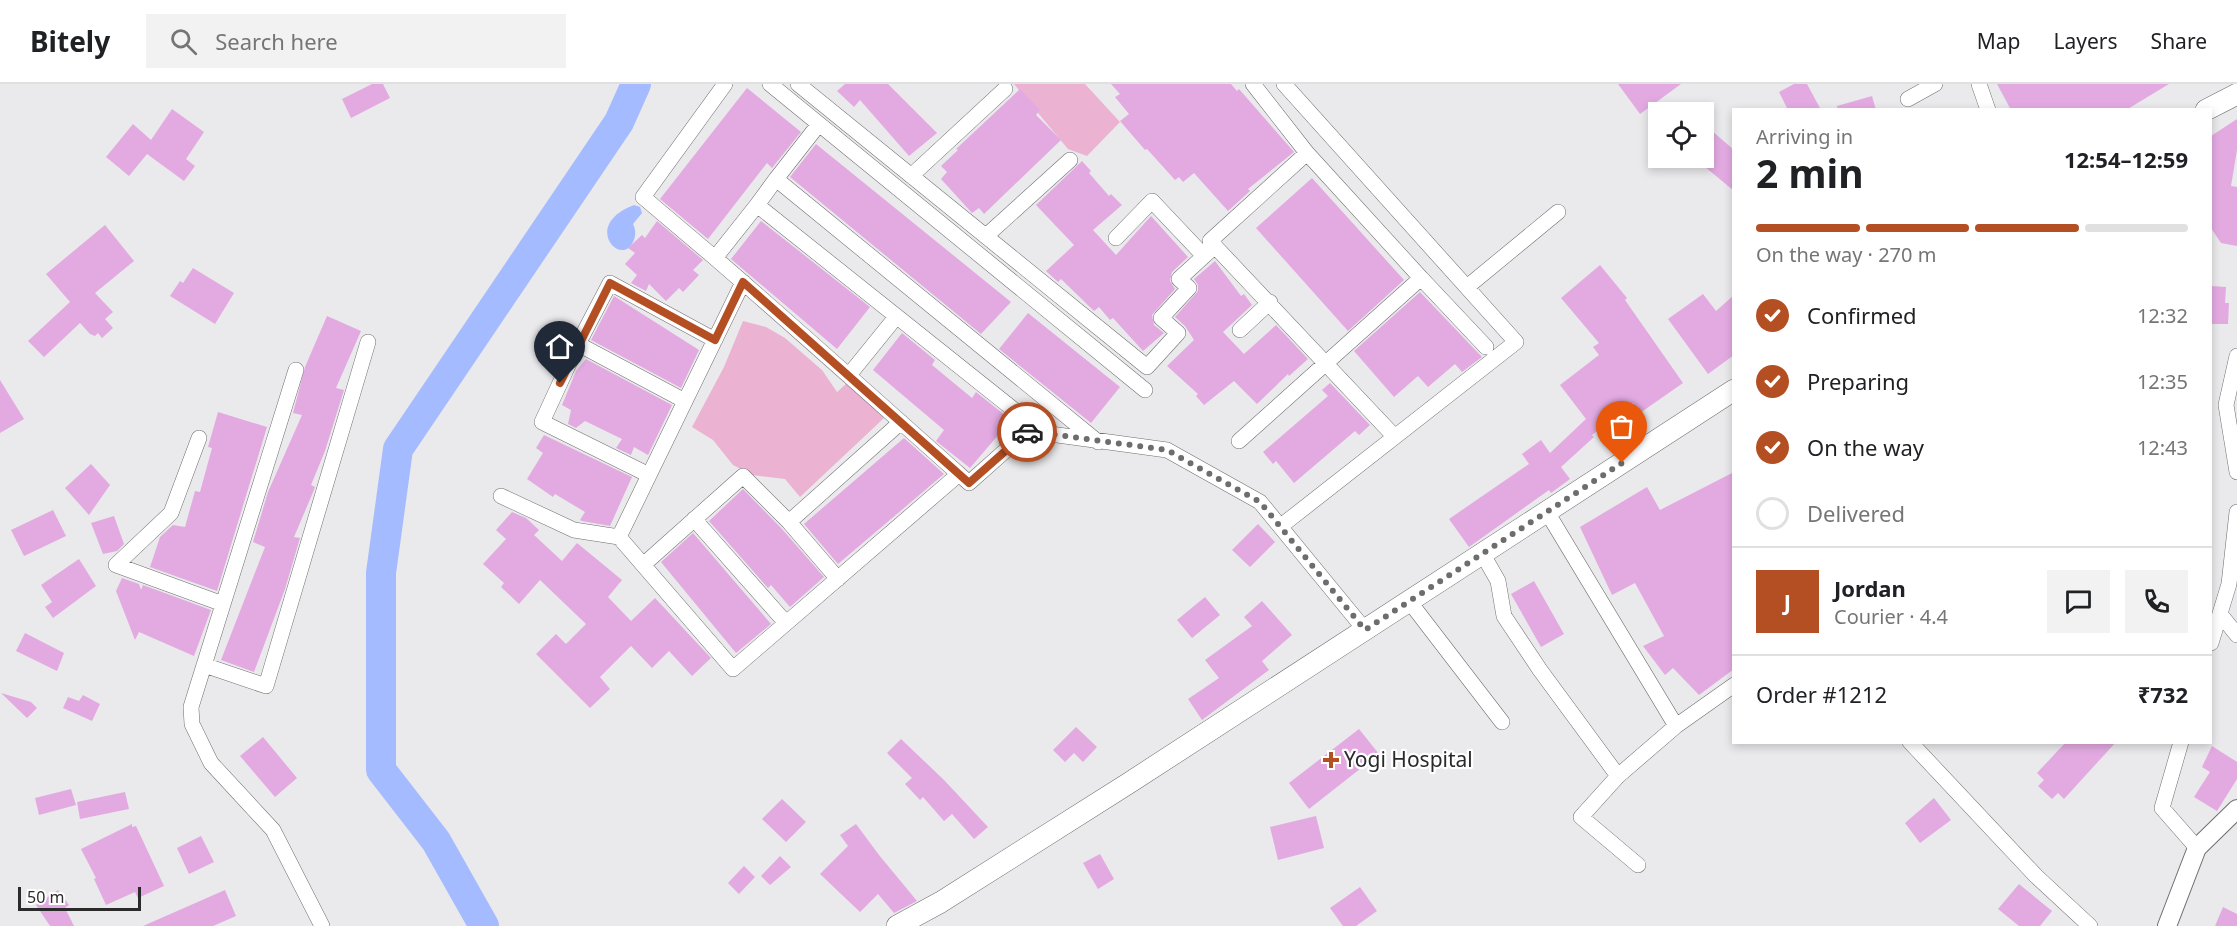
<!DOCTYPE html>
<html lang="en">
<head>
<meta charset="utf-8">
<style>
  body { margin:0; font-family:"Noto Sans",sans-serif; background:#f2f2f2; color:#202124; height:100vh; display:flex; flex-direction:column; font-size:22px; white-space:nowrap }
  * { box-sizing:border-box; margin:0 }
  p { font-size:20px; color:#757577 }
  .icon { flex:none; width:33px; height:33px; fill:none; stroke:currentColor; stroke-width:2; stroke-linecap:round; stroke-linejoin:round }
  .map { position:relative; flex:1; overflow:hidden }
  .sheet { position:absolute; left:1732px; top:24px; width:480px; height:636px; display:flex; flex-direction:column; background:#fff; border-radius:0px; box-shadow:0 3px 9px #0003 }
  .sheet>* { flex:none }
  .controls { position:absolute; left:1648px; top:18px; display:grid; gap:12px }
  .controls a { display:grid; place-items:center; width:66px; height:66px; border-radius:0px; background:#fff; box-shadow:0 3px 9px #0003; font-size:30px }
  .scale { position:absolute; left:18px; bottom:15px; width:123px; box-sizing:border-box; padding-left:6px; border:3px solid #2a2a2b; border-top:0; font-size:16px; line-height:21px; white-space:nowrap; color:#2a2a2b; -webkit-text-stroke:4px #fff; paint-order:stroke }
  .pin { position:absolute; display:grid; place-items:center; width:51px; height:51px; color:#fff; margin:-62px -26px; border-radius:50% 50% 50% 0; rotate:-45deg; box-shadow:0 0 6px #0007 }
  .pin .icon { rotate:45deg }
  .courier { position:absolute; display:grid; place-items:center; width:60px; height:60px; margin:-30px; border:4px solid #b44f23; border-radius:50%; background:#fff; color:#222; box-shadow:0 2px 8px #0007 }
  .head em { font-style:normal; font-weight:700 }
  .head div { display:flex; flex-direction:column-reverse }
  .head { display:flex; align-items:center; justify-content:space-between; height:102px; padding:0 24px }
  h1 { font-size:39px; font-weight:700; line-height:45px }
  .bar { display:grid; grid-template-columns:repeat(4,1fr); gap:9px 6px; align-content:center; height:72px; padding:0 24px }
  .bar i { height:8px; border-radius:4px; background:#e0e0e0 }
  .bar .selected { background:#b44f23 }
  .bar p { grid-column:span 4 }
  .line { display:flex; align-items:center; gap:15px; padding:0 24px; border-top:2px solid #e0e0e0 }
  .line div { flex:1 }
  .round { display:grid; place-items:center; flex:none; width:63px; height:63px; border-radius:0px; background:#f2f2f2 }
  ol { padding:0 24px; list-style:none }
  li { display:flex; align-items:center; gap:18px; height:66px }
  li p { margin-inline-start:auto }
  li .icon { padding:6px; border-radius:50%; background:#b44f23; color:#fff; stroke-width:4 }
  li:last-child { color:#757577 }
  li i { width:33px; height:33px; border:3px solid #e0e0e0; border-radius:50% }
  header { display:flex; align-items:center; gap:36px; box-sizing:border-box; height:84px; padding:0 30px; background:#fff; border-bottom:2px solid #e0e0e0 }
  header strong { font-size:28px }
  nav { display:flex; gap:33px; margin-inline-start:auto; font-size:21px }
  .search { width:420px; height:54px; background:#f2f2f2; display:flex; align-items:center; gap:15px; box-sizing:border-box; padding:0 21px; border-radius:0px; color:#757577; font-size:22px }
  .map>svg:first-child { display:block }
</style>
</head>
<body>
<header>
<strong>Bitely</strong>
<div class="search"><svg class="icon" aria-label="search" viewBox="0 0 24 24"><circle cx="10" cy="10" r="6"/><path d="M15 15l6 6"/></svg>Search here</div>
<nav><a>Map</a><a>Layers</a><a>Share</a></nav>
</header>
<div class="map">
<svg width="2237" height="842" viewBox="0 0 2237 842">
  <rect width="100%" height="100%" fill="#eae9eb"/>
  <path fill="#ebb3d1" d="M1014,0h71l35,38 -33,34 -19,-7z
    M743,237l23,6 19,11 37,32 15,22 10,-9 37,35 -84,79 -15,-18 -33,-4 -19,-10 -20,-25 -21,-13 32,-60z"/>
  <path fill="#a5bbff" d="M634,121l6,2 2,6 -9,11c3,6 3,12 0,18 -12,26 -52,-17 1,-37z"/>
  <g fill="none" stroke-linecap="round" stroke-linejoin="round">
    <path stroke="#a5bbff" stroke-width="30" d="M484,842l-48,-85 -55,-71v-197l17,-124 221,-327 17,-38"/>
  </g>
  <path fill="#e3aae2" d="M372,0h11l7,14 -39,20 -9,-19z
    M845,0h43l49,49 -28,23 -49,-56 -6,7 -17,-16z
    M1111,0h120l6,7 2,-2 55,63 -46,37 2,2 -22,20 -34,-38 -11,9 -4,-5 -4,3 -28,-31 -2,1 -25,-29 9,-7 -14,-17 5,-3z
    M1618,0h63l-41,30z
    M1794,0h13l14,26h-33l-9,-18z
    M1997,0h172l-43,26h-115z
    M747,4l54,44 -29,36 -5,-5 -59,76 -48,-40z
    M1020,5l20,21 -4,5 25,25 -77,74 -5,-6 -7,5 -31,-34 6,-7 -6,-6 17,-16 -2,-1z
    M1872,12l4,14h-38l-1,-4z
    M172,25l32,23 -18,27 9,7 -11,15 -37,-27 -18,22 -23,-19 27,-33 18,16z
    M2237,35v31l-6,36 6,1v59l-16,-3 -10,-15v-92z
    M1704,40l30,26v41l-30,-25z
    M816,60l195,158 -30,32 -191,-157z
    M1082,77l9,10 -2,2 20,23 2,-2 11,11 -29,25 23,25 35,-39 37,41 -16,15 -2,9 5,8 -23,26 2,10 10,8 -21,18 -30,-33 -3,2 -11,-13 -5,4 -33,-32 -3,3 -12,-11 28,-26 -38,-40z
    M1312,94l92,102 -56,51 -92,-103z
    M657,137l46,39 -10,10 6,5 -16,17 -4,-4 -13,13 -17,-17 -3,7 -15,-8 6,-8 -12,-11 10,-11 -7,-5 14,-13 3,3z
    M761,137l109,86 -33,42 -106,-90z
    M105,141l29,36 -39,32 18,19 -8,7 8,9 -11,10 -4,-5 -3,3 -5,-2 -10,-11 -36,34 -16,-16 42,-39 -24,-28z
    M1215,177l26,35 3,-2 8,11 -29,27 21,22 32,-29 32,34 -19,17 -1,-2 -31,30 -23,-23 -30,24 -8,-9 2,-2 -31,-28 27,-26 -9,-14 -10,-9 23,-26v-6l-4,-6z
    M1600,181l27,33 -2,2 58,83 -43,30 -7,-10 -41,32 2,2 -33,30 9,12 -19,14 -2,-3 -80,57 -20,-28 80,-55 -7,-10 19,-14 9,13 36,-34 -26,-34 39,-30 -6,-8 6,-4 -38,-45z
    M193,184l41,25 -19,31 -45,-28 10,-15 3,2z
    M2211,202l15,1 -1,16h4l-1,21h-17z
    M1420,208l62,65 -20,15 -7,-8 -27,23 -10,-11 -24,21 -40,-46z
    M1703,210l13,17 18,-16v60l-26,19 -40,-55z
    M614,212l85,54 -18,38 -90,-48z
    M1028,229l92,74 -29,36 -92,-74z
    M327,232l34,15 -25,57 8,2 -19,61 -14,34 4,2 -1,3 -20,47 6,1 -15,51 -31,83 -33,-12 44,-113 -12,-5 15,-50 34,-77 -9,-2 12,-46z
    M902,249l33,27 -3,5 40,33 4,-6 35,28 -41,48 -34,-27 8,-11 -71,-60z
    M586,275l86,46 -24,50 -14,-8 -3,8 -15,-7 6,-9 -37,-18 -9,7 -8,-4 3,-14 -9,-5 14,-34z
    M0,296l24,39 -24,14z
    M1330,299l40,42 -11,10 -4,-4 -61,52 -18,-22 -3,3 -10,-12 65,-56 -6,-6z
    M218,328l49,15 -50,164 -67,-24 10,-30 13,-12 12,2 10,-36 5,1 12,-44 -4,-1z
    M544,351l88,42 -22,49 -28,-5 -2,-1 5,-8 -30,-18 -2,3 -26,-18 16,-26 -7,-5z
    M904,354l40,36 -106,90 -34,-40z
    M91,380l19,21 -21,30 -24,-27z
    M1734,388v197l-35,26 -26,-27 -8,7 -22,-29 21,-10 -29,-53 -23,12 -32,-68 67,-40 13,23z
    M743,405l39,40 42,48 -34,30 -19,-22 -3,3 -59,-67z
    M53,426l13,26 -42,20 -13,-26z
    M512,428l14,6 13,12 -5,5 28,26 15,-18 45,37 -14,17 23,24 24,-23 56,60 -19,18 -23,-25 -17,17 -21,-22 -31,31 10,12 -20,19 -54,-54 20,-20 10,10 20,-20 -46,-44 -21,24 -18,-17 3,-4 -21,-19 23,-25 -10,-9z
    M114,432l10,28 -7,7 -14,3 -12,-31z
    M1258,440l17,18 -25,25 -18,-17z
    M693,449l78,91 -35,29 -75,-91z
    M79,475l17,27 -43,32 -8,-11 7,-5 -11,-17z
    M122,494l17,6 2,6 2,-5 68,25 -17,46 -55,-24 -4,8 -19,-49z
    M1534,497l30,53 -23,13 -30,-53z
    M1205,513l15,18 -28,23 -15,-18z
    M1262,517l30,34 -30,26 7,9 -67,50 -14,-21 31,-21 -14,-18 47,-34 -8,-9z
    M25,549l39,20 -7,18 -41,-20z
    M1,609l30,9 6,6 -10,10z
    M83,611l17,9 -8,17 -29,-13 5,-11 11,4z
    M1076,643l21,20 -14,15 -9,-9 -9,9 -12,-12z
    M1359,645l20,25 -70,55 -20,-26z
    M263,653l34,41 -22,19 -35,-41z
    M901,655l43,41 44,47 -14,12 -22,-25 -8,7 -21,-24 -3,3 -15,-16 7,-6 -25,-25z
    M2066,658h50l-52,57 -6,-6 -6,6 -14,-13 6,-6 -7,-7z
    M2212,662l25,16v17l-20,32 -23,-14 16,-25 -8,-5z
    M71,705l5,16 -37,10 -4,-17z
    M125,708l4,17 -49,10 -3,-17z
    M1934,714l17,22 -31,23 -15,-20z
    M782,715l24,23 -20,20 -24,-23z
    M1316,732l8,32 -46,12 -8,-33z
    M132,740v3l4,-1 28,60 -26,12 -3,-6 -29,13 -12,-26 2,-1 -15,-29z
    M856,740l23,31 38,46 -23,12 -16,-19 -18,18 -40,-38 28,-28 -8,-11z
    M201,752l13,26 -25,12 -12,-26z
    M1100,770l14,25 -16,10 -15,-26z
    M780,772l11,11 -21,18 -9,-9z
    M744,782l11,11 -16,17 -11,-11z
    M2019,800l33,27 -12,15h-21l-21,-17z
    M1360,803l17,24 -21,15h-13l-13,-18z
    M58,806l11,15 -4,3 9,18h-24l-14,-21z
    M225,806l11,26 -23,10h-70z
    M2223,823l14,7v12h-22z"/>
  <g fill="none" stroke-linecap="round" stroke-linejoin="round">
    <g stroke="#6f6e70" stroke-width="16">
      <path id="minor" d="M770,0l375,306
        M798,0l349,283 31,-34 -17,-15 28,-30 -10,-9 36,-33
        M1253,0l54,69 114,125
        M1979,0l9,26
        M1908,15l27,-15
        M1307,69l-97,88 184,195
        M911,92l94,-87
        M776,95l43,-55
        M757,121l19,-26 322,263
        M986,152l84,-76
        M1116,154l36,-37 52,55
        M715,174l-72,-61 82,-113
        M743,198l-124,255 114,132 226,-195c-81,-72 -162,-145 -244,-216l42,-53 286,228 124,17 93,52 105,128
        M1467,203l91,-75
        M1240,246l30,-28
        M578,260l-36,78 107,53
        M2237,272l-11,49 11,67
        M296,286l-105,337 1,17 19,39 62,67 49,96
        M849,291l47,-58
        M685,317l-107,-57 32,-61 105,57
        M199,354l-28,75 -55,52 107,39
        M1239,357l182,-163 65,69
        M959,390l10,9 64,-57
        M501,412l73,34 45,7
        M1547,428l129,214 58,-41
        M694,435l92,104
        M789,438l49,57
        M1281,442l235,-184 -232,-258
        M1482,469l16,28 6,35 36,54 78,106
        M643,481l100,-89 46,46 112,-100
        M1409,517l93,121
        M2220,530l17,21
        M2211,559l18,-59 8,-72
        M204,581l62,21 102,-344
        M1910,658l126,134 54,50
        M2181,658l-19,66 35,40
        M1638,781l-57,-48 37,-41 58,-50"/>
    </g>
    <g stroke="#6f6e70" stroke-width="20">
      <path id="tertiary" d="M2167,842l30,-78 40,-39"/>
    </g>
    <g stroke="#6f6e70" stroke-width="22">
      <path id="secondary" d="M2206,26l31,-16
        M897,842l44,-24 188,-119 605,-393"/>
    </g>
    <use href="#minor" stroke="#fff" stroke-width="15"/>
    <use href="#tertiary" stroke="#fff" stroke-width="18"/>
    <use href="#secondary" stroke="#fff" stroke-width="21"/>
  </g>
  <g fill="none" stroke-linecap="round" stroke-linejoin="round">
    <path stroke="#6d6d6e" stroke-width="6" stroke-dasharray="0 10.8" d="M1027,348l6,-6 10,7 124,17 93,52 105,128 257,-167"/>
    <path stroke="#b44f23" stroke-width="8" d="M560,299l50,-100 105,57 28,-58 226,201 58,-51"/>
  </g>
  <path fill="#b44f23" stroke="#fff" stroke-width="2" d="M1328 667h6v6h6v6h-6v6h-6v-6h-6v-6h6z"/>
  <g text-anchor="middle" stroke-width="4.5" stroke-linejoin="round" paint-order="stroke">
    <g font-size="21" fill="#2a2a2b" stroke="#fff" text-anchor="start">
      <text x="1344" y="683">Yogi Hospital</text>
    </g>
  </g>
</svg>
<div class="controls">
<a><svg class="icon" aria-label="locate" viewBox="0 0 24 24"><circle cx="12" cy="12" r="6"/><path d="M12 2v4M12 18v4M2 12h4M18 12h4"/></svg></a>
</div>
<div class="scale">50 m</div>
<div class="pin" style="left:1622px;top:379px;background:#ea580c"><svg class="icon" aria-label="bag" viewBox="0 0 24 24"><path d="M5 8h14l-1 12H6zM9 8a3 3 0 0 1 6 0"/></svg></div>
<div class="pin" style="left:560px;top:299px;background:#1f2937"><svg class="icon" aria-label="home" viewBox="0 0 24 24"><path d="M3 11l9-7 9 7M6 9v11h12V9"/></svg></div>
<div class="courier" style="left:1027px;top:348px"><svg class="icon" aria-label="car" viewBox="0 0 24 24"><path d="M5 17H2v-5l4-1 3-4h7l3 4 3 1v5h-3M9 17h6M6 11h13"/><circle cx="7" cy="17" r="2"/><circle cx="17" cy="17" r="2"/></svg></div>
<section class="sheet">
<div class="head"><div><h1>2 min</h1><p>Arriving in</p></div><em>12:54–12:59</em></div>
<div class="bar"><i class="selected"></i><i class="selected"></i><i class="selected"></i><i></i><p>On the way · 270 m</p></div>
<ol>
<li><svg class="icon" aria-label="check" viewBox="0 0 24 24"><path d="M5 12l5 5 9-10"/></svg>Confirmed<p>12:32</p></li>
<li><svg class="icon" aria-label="check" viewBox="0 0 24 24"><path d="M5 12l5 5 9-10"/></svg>Preparing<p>12:35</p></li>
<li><svg class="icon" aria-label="check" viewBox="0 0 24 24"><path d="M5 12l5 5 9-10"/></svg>On the way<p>12:43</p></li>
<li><i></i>Delivered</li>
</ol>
<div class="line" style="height:108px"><b class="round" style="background:#b44f23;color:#fff">J</b><div><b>Jordan</b><p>Courier · 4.4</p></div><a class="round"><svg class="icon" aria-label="chat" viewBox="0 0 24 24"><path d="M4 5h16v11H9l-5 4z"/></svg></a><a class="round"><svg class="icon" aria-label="phone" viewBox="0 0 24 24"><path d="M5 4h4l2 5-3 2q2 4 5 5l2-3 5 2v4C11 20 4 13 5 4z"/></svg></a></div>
<div class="line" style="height:78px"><div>Order #1212</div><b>₹732</b></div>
</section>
</div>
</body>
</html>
